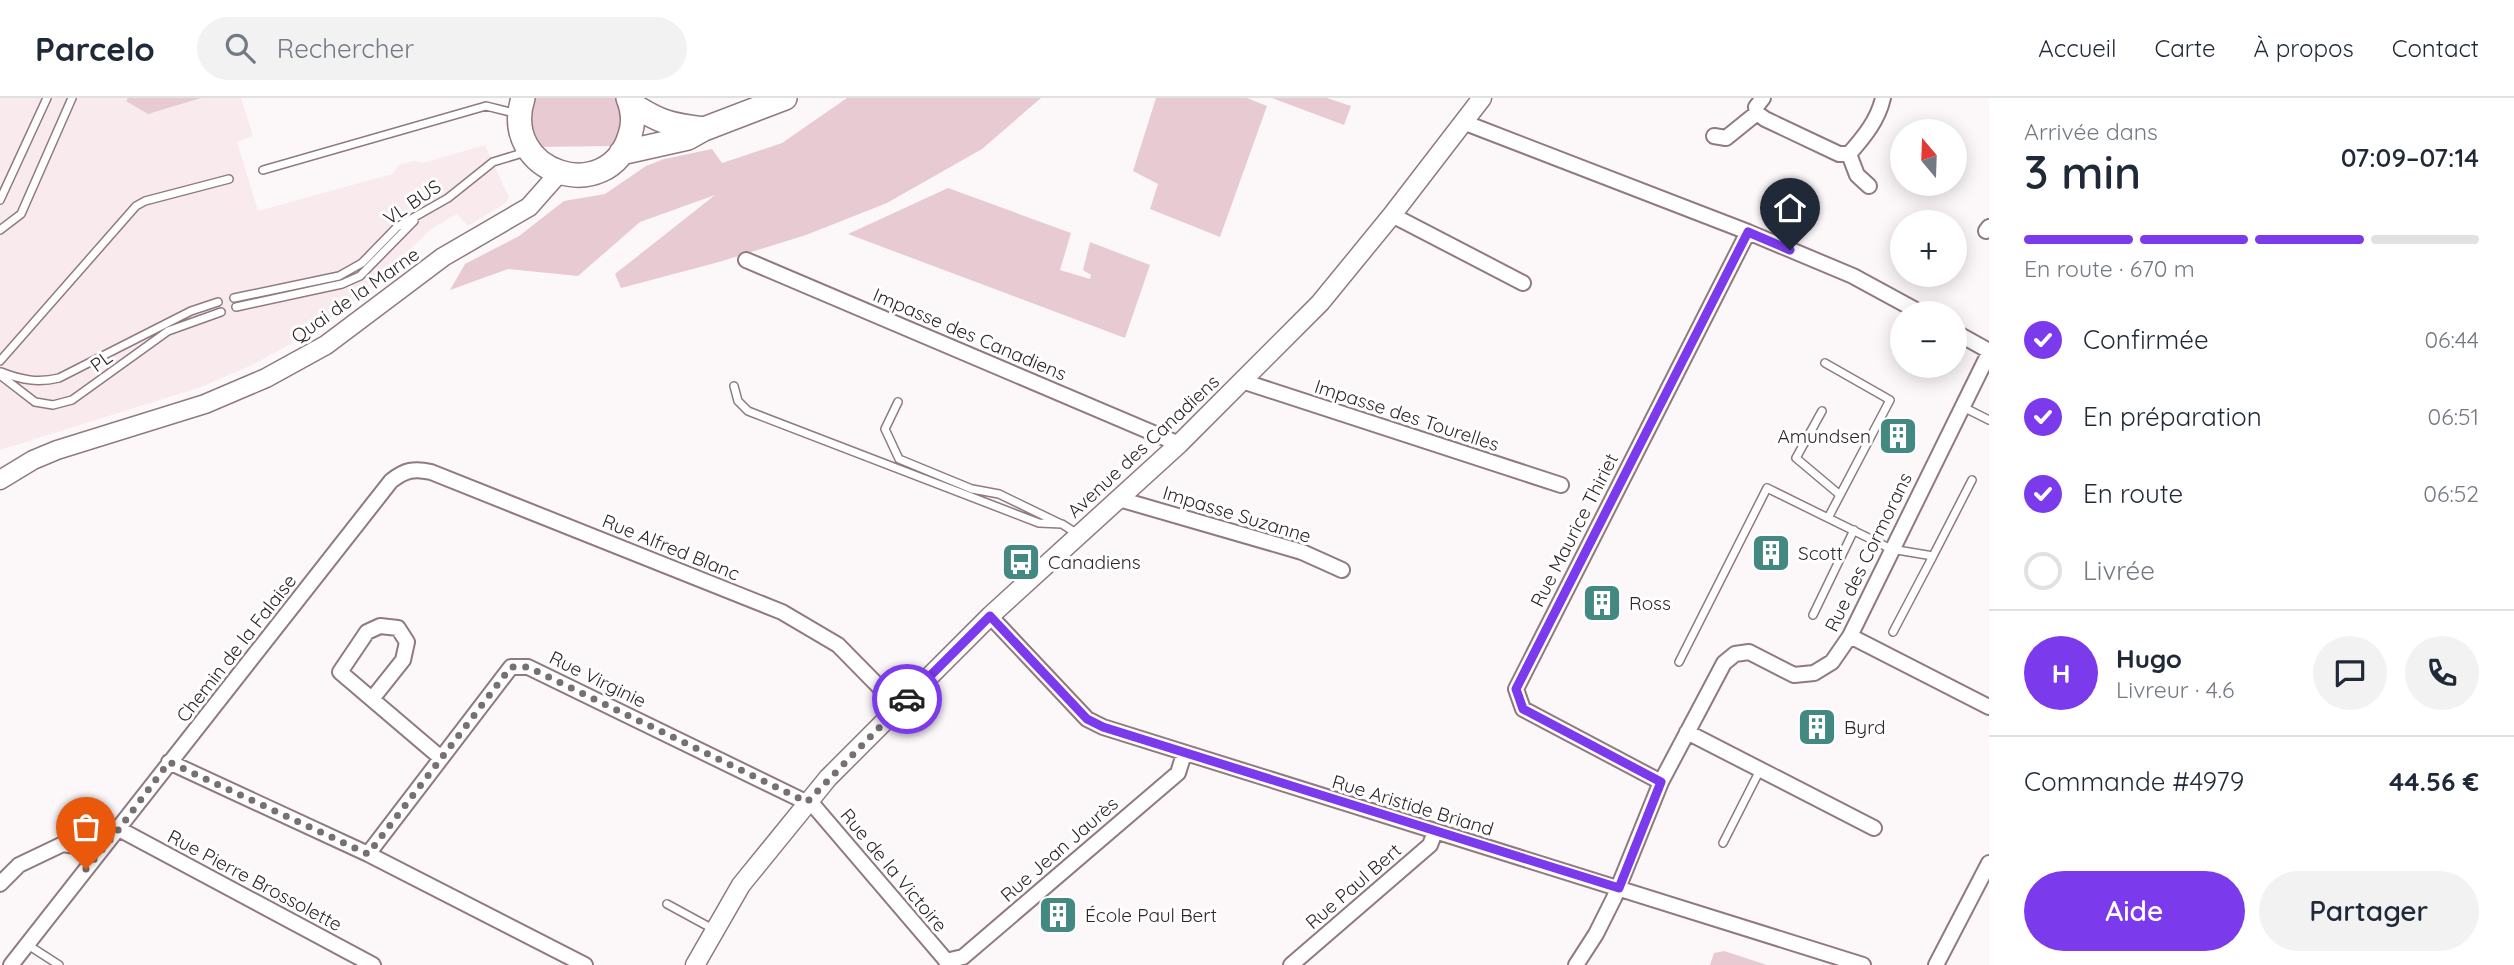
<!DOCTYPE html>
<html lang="fr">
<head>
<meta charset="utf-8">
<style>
  body { margin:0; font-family:Quicksand,sans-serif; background:#f2f2f3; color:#1f2937; height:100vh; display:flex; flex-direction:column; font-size:26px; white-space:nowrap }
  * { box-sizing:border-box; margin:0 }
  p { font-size:23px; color:#747a83 }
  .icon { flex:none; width:38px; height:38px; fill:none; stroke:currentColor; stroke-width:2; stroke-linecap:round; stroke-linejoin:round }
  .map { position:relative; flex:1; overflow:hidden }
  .sheet { display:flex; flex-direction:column; background:#fff; width:525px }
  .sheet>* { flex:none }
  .needle { width:46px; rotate:341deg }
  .tools { position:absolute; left:1890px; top:21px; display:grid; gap:14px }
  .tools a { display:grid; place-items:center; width:77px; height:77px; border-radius:50%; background:#fff; box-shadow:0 4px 18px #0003; font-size:35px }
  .pin { position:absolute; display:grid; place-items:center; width:60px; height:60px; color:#fff; margin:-72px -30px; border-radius:50% 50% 50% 0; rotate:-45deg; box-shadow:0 0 7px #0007 }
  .pin .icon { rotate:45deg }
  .courier { position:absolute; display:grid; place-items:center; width:70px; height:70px; margin:-35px; border:5px solid #7c3aed; border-radius:50%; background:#fff; color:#222; box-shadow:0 2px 9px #0007 }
  .overview em { font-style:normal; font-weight:600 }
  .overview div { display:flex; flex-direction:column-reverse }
  .overview { display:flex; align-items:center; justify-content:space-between; height:119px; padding:0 35px }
  h1 { font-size:46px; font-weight:600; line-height:52px }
  .bar { display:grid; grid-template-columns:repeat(4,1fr); gap:10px 7px; align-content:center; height:84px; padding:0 35px }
  .bar i { height:9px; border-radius:5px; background:#e0e1e3 }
  .bar .on { background:#7c3aed }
  .bar p { grid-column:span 4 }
  .line { display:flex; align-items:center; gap:18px; padding:0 35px; border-top:2px solid #e0e1e3 }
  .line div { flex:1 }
  .round { display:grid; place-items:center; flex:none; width:74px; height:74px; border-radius:37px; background:#f2f2f3 }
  ol { padding:0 35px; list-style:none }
  li { display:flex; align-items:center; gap:21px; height:77px }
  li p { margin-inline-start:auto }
  li .icon { padding:7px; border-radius:50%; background:#7c3aed; color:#fff; stroke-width:4 }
  li:last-child { color:#747a83 }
  li i { width:38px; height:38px; border:4px solid #e0e1e3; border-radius:50% }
  .button { display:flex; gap:14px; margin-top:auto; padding:14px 35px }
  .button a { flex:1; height:80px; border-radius:42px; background:#7c3aed; color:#fff; font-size:28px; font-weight:600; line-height:80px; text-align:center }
  .button a+a { background:#f2f2f3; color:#1f2937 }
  header { display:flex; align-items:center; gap:42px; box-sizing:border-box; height:98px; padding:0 35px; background:#fff; border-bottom:2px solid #e0e1e3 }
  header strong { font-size:33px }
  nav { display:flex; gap:38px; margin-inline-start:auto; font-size:24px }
  .search { width:490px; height:63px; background:#f2f2f3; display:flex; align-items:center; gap:18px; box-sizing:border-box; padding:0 24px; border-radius:38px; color:#747a83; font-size:26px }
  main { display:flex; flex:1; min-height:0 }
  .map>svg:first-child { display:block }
</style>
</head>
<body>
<header>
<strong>Parcelo</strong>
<div class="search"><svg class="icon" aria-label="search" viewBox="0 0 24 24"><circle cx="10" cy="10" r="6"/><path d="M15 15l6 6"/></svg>Rechercher</div>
<nav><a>Accueil</a><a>Carte</a><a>À propos</a><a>Contact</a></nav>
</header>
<main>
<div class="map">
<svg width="1989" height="867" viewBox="0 0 1989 867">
  <rect width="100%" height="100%" fill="#fcf7f8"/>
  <path fill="#f8eaed" d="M0,0h241l12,38 -16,6 21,69 134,-37 7,-9 14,-4 10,2 62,-18 24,53 -5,6 -36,22 -11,-12 -26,15 -64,62 -62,45 -51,28 -53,23 -201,63z"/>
  <path fill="#e8cbd2" d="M128,0h73l-53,16 -22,-13z
    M533,0h84c7,18 3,31 -3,48l-77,1c-7,-13 -11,-34 -4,-49z
    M847,0h194l-59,51 -95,54 -81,32 -87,27 -98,26 -6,-14 100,-79 -75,27 -62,54 -70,-7 -58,21 15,-26 54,-28 45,-35 41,-7 41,-28 18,-7 48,-10 10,14 60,-20z
    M1156,0h91l20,8 -47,131 -70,-28 8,-25 -25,-13z
    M1272,0h55l24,8 -7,19z
    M948,90l123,45 -11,37 30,9 1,-4 -8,-5 7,-28 60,23 -25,73 -277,-104z
    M1724,853l43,14h-57l4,-12z"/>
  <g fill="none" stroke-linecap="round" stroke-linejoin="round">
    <g stroke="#907a7f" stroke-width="10">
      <path id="service" d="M263,72l223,-64 32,8
        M0,102l47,-102
        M0,132l21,-16 51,-116
        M234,200l105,-22 23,-13 35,-36 51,-29 45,-36 33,-10
        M236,209l106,-23 18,-8 54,-55
        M0,263l136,-155 9,-5 84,-22
        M1825,265l65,37 -62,118
        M1,274c20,8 37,11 58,6l132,-67 27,-9
        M0,277l35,27 18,3 19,-5 96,-69 53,-19
        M734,288l4,15 10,10 291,112 23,1 17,11
        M898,304l-13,27 14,30 73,30 27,5 62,30
        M1963,309l26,13
        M1822,313l-26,47 44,37
        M1813,517l41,-85
        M1893,534l40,-76
        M1679,564l88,-174 124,61 42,7 39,-76
        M1723,745l37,-73
        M667,806l46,25
        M28,847l31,20"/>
    </g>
    <g stroke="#907a7f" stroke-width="18">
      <path id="minor" d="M1763,0l-7,9 1,6 8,6 74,35h10c15,-17 29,-34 34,-56
        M1463,24l285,110 105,44 68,37
        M1714,38l12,2 31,-25
        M1849,56l8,21 12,11
        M1392,117l131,68
        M1986,133l3,-4
        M746,162l433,184
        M1955,234l34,19
        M1242,283l319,104
        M1119,401l183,53 40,18
        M990,518l97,103 16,8 760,238
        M1850,538l139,71
        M372,601l31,-39 4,-18 -9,-14 -18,-2 -13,6 -27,40 101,86
        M1687,634l187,96
        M169,664l199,92 217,111
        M1661,684l-138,-73 -7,-20 232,-457
        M119,731l254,136
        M368,756l143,-187h17l286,139 136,159
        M0,786l19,-19 44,-21 37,6
        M946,863l17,-4 215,-184 6,-19
        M11,867l380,-484c14,-11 23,-13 40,-9l351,140 56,33 61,62
        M1291,867l139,-120 5,-13
        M1576,867l20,-31 18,-36 47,-116 63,-119 11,-9 14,-2 45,23 20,-2 18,-11 18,-26 139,-283
        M1936,867l53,-102"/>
    </g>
    <g stroke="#907a7f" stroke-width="21">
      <path id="tertiary" d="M0,382l33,-20 24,-10 148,-46 61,-26 60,-33 117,-88 86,-50 30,-34
        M695,867l46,-80 87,-107 162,-162 189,-172 141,-141 72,-88 90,-117"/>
    </g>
    <g stroke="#907a7f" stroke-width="26">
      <path id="primary" d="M523,0c-24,76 86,109 107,37 4,-12 3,-25 -2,-37
        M630,5c29,19 40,22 74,26
        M621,55l67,-15 16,-9 81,-31"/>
    </g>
    <use href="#service" stroke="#fff" stroke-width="7"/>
    <use href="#minor" stroke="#fff" stroke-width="14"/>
    <use href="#tertiary" stroke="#fff" stroke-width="18"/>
    <use href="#primary" stroke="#fff" stroke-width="23"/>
  </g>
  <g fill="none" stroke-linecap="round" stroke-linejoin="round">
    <path stroke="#776f71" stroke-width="7" stroke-dasharray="0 12.6" d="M86,771l33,-40 50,-67 199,92 143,-187h17l279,135 100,-103"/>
    <path stroke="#7c3aed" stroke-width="9" d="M907,601l83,-83 97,103 16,8 516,161 42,-106 -138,-73 -7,-20 232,-457 42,18"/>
  </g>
  <defs>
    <g id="building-square" transform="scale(2.0125)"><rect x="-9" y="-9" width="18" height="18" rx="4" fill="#438982" stroke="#fff"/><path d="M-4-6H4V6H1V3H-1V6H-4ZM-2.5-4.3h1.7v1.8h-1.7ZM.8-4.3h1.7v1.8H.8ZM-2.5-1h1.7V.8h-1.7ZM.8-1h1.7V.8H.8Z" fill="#fff"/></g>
    <g id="bus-square" transform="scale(2.0125)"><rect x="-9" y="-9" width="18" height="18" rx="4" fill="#438982" stroke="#fff"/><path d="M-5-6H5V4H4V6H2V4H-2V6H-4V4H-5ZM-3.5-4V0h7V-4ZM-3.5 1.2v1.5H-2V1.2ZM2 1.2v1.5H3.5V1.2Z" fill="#fff"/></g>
  </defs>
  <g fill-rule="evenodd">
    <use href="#building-square" x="1898" y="338"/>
    <use href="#building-square" x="1771" y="455"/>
    <use href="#bus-square" x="1021" y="464"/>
    <use href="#building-square" x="1602" y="505"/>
    <use href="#building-square" x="1817" y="629"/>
    <use href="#building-square" x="1058" y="817"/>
  </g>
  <g text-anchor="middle" stroke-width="6" stroke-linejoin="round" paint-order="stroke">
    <g font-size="19" fill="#2f2628" stroke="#fff">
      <text transform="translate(412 104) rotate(-34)" y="7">VL BUS</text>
      <text transform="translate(355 197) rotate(-35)" y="7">Quai de la Marne</text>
      <text transform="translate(970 236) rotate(23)" y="7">Impasse des Canadiens</text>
      <text transform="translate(101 263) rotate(-36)" y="7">PL</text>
      <text transform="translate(1407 317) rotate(18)" y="7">Impasse des Tourelles</text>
      <text transform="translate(1143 348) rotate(-43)" y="7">Avenue des Canadiens</text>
      <text transform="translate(1237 416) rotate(17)" y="7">Impasse Suzanne</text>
      <text transform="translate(1574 432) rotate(-63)" y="7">Rue Maurice Thiriet</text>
      <text transform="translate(671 449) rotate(22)" y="7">Rue Alfred Blanc</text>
      <text transform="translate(1868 454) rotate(-64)" y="7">Rue des Cormorans</text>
      <text transform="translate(236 550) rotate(-52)" y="7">Chemin de la Falaise</text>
      <text transform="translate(598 581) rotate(26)" y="7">Rue Virginie</text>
      <text transform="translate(1413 707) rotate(17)" y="7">Rue Aristide Briand</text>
      <text transform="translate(1059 751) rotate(-41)" y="7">Rue Jean Jaurès</text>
      <text transform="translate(894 772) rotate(50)" y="7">Rue de la Victoire</text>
      <text transform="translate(255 782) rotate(28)" y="7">Rue Pierre Brossolette</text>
      <text transform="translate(1353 788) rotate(-41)" y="7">Rue Paul Bert</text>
    </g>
    <g font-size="19" fill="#2f2628" stroke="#fff" text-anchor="start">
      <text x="1871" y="345" text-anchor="end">Amundsen</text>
      <text x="1798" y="462">Scott</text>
      <text x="1048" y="471">Canadiens</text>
      <text x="1629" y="512">Ross</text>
      <text x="1844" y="636">Byrd</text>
      <text x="1085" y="824">École Paul Bert</text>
    </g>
  </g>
</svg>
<div class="tools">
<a><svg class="needle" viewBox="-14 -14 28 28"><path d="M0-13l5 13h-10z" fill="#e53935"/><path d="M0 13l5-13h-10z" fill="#747a83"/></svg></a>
<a>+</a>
<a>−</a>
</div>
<div class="pin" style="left:86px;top:771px;background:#ea580c"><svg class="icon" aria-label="bag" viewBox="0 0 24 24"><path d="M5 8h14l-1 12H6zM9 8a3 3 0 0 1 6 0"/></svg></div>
<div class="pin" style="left:1790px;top:152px;background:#1f2937"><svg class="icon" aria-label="home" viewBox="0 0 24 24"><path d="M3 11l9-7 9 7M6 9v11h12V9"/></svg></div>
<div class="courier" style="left:907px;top:601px"><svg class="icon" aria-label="car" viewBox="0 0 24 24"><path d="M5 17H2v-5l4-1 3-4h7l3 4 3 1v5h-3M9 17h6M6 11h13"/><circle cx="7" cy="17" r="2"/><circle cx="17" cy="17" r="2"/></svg></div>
</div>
<section class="sheet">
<div class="overview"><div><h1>3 min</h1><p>Arrivée dans</p></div><em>07:09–07:14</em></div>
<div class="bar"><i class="on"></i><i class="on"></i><i class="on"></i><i></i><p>En route · 670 m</p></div>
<ol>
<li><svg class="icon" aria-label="check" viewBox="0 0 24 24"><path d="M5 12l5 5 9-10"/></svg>Confirmée<p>06:44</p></li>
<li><svg class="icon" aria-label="check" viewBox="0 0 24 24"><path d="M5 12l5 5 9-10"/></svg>En préparation<p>06:51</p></li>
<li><svg class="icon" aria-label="check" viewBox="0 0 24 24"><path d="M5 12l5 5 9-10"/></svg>En route<p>06:52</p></li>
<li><i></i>Livrée</li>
</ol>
<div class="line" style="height:126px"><b class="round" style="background:#7c3aed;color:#fff">H</b><div><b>Hugo</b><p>Livreur · 4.6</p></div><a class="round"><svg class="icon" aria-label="chat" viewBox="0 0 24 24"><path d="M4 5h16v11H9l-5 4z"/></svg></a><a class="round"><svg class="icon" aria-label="phone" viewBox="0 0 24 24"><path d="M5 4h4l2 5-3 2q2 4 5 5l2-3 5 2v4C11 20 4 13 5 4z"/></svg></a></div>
<div class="line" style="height:91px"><div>Commande #4979</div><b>44.56 €</b></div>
<div class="button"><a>Aide</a><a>Partager</a></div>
</section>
</main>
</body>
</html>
